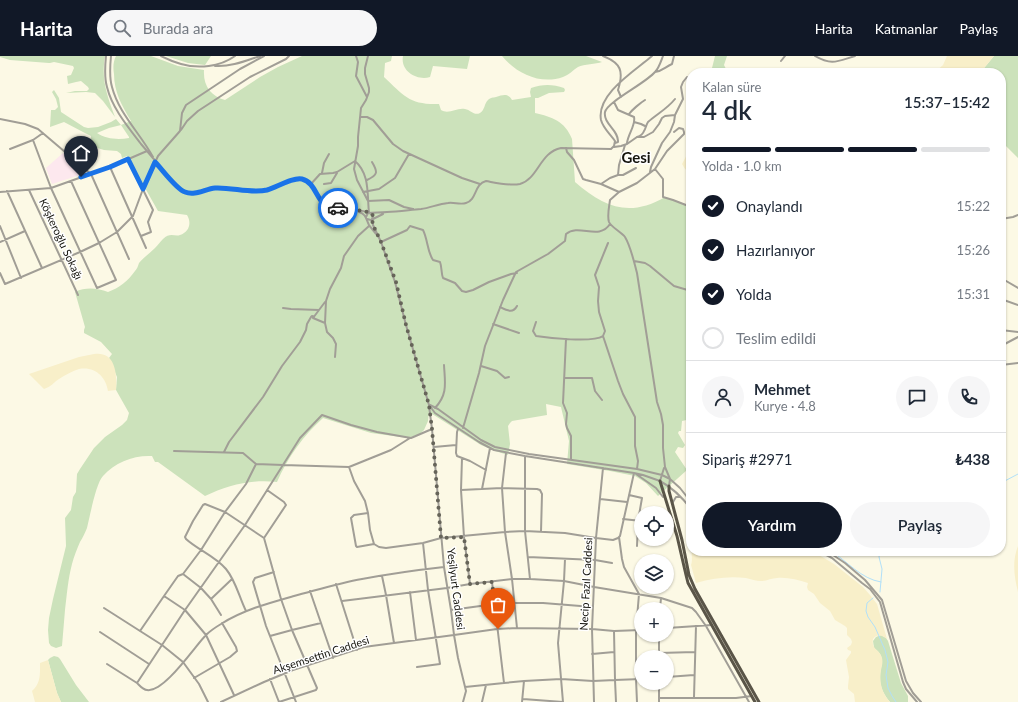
<!DOCTYPE html>
<html lang="tr">
<head>
<meta charset="utf-8">
<style>
  body { margin:0; font-family:Lato,sans-serif; background:#f6f6f7; color:#1f2937; height:100vh; display:flex; flex-direction:column; font-size:15px; white-space:nowrap }
  * { box-sizing:border-box; margin:0 }
  p { font-size:13px; color:#747a83 }
  .icon { flex:none; width:22px; height:22px; fill:none; stroke:currentColor; stroke-width:2; stroke-linecap:round; stroke-linejoin:round }
  .map { position:relative; flex:1; overflow:hidden }
  .sheet { position:absolute; left:686px; top:12px; width:320px; height:488px; display:flex; flex-direction:column; background:#fff; border-radius:16px; box-shadow:0 1px 3px #0004 }
  .sheet>* { flex:none }
  .tools { position:absolute; left:634px; top:450px; display:grid; gap:8px }
  .tools a { display:grid; place-items:center; width:40px; height:40px; border-radius:50%; background:#fff; box-shadow:0 1px 3px #0004; font-size:20px }
  .pin { position:absolute; display:grid; place-items:center; width:34px; height:34px; color:#fff; margin:-41px -17px; border-radius:50% 50% 50% 0; rotate:-45deg; box-shadow:0 0 4px #0007 }
  .pin .icon { rotate:45deg }
  .courier { position:absolute; display:grid; place-items:center; width:40px; height:40px; margin:-20px; border:3px solid #1a73e8; border-radius:50%; background:#fff; color:#222; box-shadow:0 1px 5px #0007 }
  .head em { font-style:normal; font-weight:600 }
  .head div { display:flex; flex-direction:column-reverse }
  .head { display:flex; align-items:center; justify-content:space-between; height:68px; padding:0 16px }
  h1 { font-size:26px; font-weight:600; line-height:30px }
  .bar { display:grid; grid-template-columns:repeat(4,1fr); gap:6px 4px; align-content:center; height:48px; padding:0 16px }
  .bar i { height:5px; border-radius:3px; background:#e0e1e3 }
  .bar .selected { background:#111827 }
  .bar p { grid-column:span 4 }
  .line { display:flex; align-items:center; gap:10px; padding:0 16px; border-top:1px solid #e0e1e3 }
  .line div { flex:1 }
  .round { display:grid; place-items:center; flex:none; width:42px; height:42px; border-radius:21px; background:#f6f6f7 }
  ol { padding:0 16px; list-style:none }
  li { display:flex; align-items:center; gap:12px; height:44px }
  li p { margin-inline-start:auto }
  li .icon { padding:4px; border-radius:50%; background:#111827; color:#fff; stroke-width:4 }
  li:last-child { color:#747a83 }
  li i { width:22px; height:22px; border:2px solid #e0e1e3; border-radius:50% }
  .primary-button { display:flex; gap:8px; margin-top:auto; padding:8px 16px }
  .primary-button a { flex:1; height:46px; border-radius:24px; background:#111827; color:#fff; font-size:16px; font-weight:600; line-height:46px; text-align:center }
  .primary-button a+a { background:#f6f6f7; color:#1f2937 }
  header { display:flex; align-items:center; gap:24px; box-sizing:border-box; height:56px; padding:0 20px; background:#111827; color:#fff }
  header strong { font-size:19px }
  nav { display:flex; gap:22px; margin-inline-start:auto; font-size:14px }
  .search { width:280px; height:36px; background:#f6f6f7; display:flex; align-items:center; gap:10px; box-sizing:border-box; padding:0 14px; border-radius:22px; color:#747a83; font-size:15px }
  .map>svg:first-child { display:block }
</style>
</head>
<body>
<header>
<strong>Harita</strong>
<div class="search"><svg class="icon" aria-label="search" viewBox="0 0 24 24"><circle cx="10" cy="10" r="6"/><path d="M15 15l6 6"/></svg>Burada ara</div>
<nav><a>Harita</a><a>Katmanlar</a><a>Paylaş</a></nav>
</header>
<div class="map">
<svg width="1018" height="646" viewBox="0 0 1018 646">
  <rect width="100%" height="100%" fill="#fcf9e5"/>
  <path fill="#fde8ee" d="M63,97l21,18 -1,3 -31,10 -6,-16z"/>
  <path fill="#cce2bb" fill-rule="evenodd" d="M0,0h105c-4,24 2,39 10,61l-12,-16 -8,-8 -9,-1 -20,1 9,-2h12l2,-2 -1,-2 -7,-6 -5,1 -8,2 -1,-8 4,-1 3,-7 -1,-2 -19,-4 -4,1h-1l-39,-3 -10,-3z
    M116,0h35l27,10 26,4c-1,16 7,26 21,30l35,-23 18,-10 24,-11h90l-1,5 -6,2 -1,14c20,19 26,28 55,27l2,6c8,5 16,-3 24,-1 6,1 9,7 15,4 5,-3 4,-9 8,-13 3,-3 5,-2 8,-3 7,-2 12,-4 16,3l19,-3 -1,-5 1,-4c11,-4 22,-4 33,0l1,2 -1,2 -15,1 -11,5h-3v15c17,4 30,8 37,26l3,43c29,25 54,36 90,15l26,9v213l-9,2 -1,10h-2l-1,2 7,12 -2,3 -5,-1 -3,5 12,18 -29,26 -12,-13 -11,-7 -25,-5 -43,-7 2,-23 -8,-34 -15,-3 1,11 -35,6 -2,2 -2,3 2,18 -2,11 -13,-4 -14,-6 -52,-33 -1,9 -4,9 -4,4 -12,4 -37,-5 -48,-15c-20,18 -35,39 -46,64 -26,-3 -49,3 -72,14l-47,-34h-3l-3,-6c-18,-1 -37,6 -49,20 -7,7 -13,40 -16,52 -2,5 -4,9 -7,14 -3,7 -6,14 -8,22 -4,15 -5,30 -7,46 -1,12 -2,24 -3,36l-6,2 -5,-2 -2,-3 -1,-13 1,-12 4,-19 13,-53 -1,-28 6,-8 2,-13 3,-5 1,-18 3,-5 14,-21 11,-11 17,-12 5,-5 2,-7 -13,-23 1,-13 -8,-19 3,-4 -11,-12 -17,-9v-3l1,-3 -10,-35c11,-5 22,-4 33,0 11,-4 20,-11 27,-21 2,-2 3,-5 4,-8 4,-5 11,-10 16,-15 3,-3 5,-6 8,-9 7,-7 12,-2 17,-4 9,-3 12,-12 7,-20l-29,-4 -31,-55 -5,2 -1,-4 -4,-3 -13,-1 -13,-4v-10l-8,-4 -19,-10 -14,5 1,-17h4l3,-3 -2,-8 -4,-7 2,-2 5,8 2,14 23,15 4,1 10,-1 13,-5 5,-3 5,6 10,-4c-9,-15 -17,-29 -17,-47 -1,-6 -1,-12 2,-18zM121,69l8,12v1c-11,2 -23,1 -32,-5l12,-5z
    M166,0h45l-6,9 -17,-2z
    M403,0h67l-3,13 -34,-3 -3,11c-13,4 -30,-6 -27,-21z
    M502,0h84l16,6c-6,2 -18,2 -24,5 -5,3 -9,8 -15,10 -23,8 -47,-4 -61,-21z
    M715,0h12l-3,9 2,4v4h-27c5,-4 9,-1 13,-5z
    M994,0h24v102l-15,-15h-2v-70h-21z
    M881,579l5,3 2,3 13,42 7,13v6h-18c-5,-6 -10,-14 -10,-23 -1,-13 8,-21 -6,-31l-1,-7 3,-4z
    M54,600l4,1 2,2 16,26 13,17h-28l-4,-9 -9,-33 2,-2z"/>
  <path fill="#f8efc9" d="M947,0h47l-14,17h-46l9,-8z
    M691,91v25l-6,-3 -3,-5z
    M94,298c22,-3 23,20 22,36l-8,1c-2,-14 -13,-25 -29,-22 -6,2 -14,6 -20,10 -5,3 -8,8 -15,10l-15,-15 50,-17z
    M1018,490v46c-4,-16 -6,-31 0,-46z
    M692,495h11l1,4 15,-4h92l3,1 20,12 29,23 7,8 7,9 10,35c-5,-4 -10,-5 -14,0 -2,11 7,10 9,19 1,4 0,8 -1,12 -2,13 1,23 9,32h-35l-1,-8 -6,-5v-3l1,-9 -3,-17 5,-7v-2l-3,-1 -1,-2 4,-3 1,-3 -1,-3 -4,-4v-7l-2,-2 -10,-6 -5,-9 -10,-8 -6,-9 -6,-4 -1,-3 1,-4c-10,-3 -21,-6 -31,-5 -5,0 -10,3 -16,3 -5,0 -10,-2 -15,-3 -17,-2 -33,0 -50,5l-5,-18c2,-5 0,-9 1,-14z
    M48,604l9,33 4,9h-26l-3,-11c9,-8 8,-17 8,-28z"/>
  <g fill="none" stroke-linecap="round" stroke-linejoin="round">
    <path stroke="#b1e0f9" stroke-width="1" d="M1001,427l17,-9
      M831,495c16,10 30,28 50,31
      M880,536l2,-23 -3,-12 1,-6
      M873,542l-6,5 -1,8 2,6 7,10 10,23 3,12 -2,13 2,13 4,8 4,6"/>
    <path stroke="#a19e96" stroke-width="2" d="M106,0c-1,10 -2,21 1,31 5,21 21,40 34,57 13,15 25,30 38,45 15,8 20,1 35,-1 17,-1 35,5 52,2 10,-2 25,-13 34,-11 16,2 16,25 30,28 10,3 38,1 43,9l-1,3 1,6 8,17 14,40 11,43 23,80 6,8 44,29 15,8 31,6 109,17 9,2 17,6
      M111,0c-1,10 -2,21 1,31 7,27 28,46 41,70
      M161,0c6,3 13,6 20,8 17,5 39,3 54,-8
      M356,0l2,6 -2,14 11,21
      M368,0l-3,12v6l4,14v4l-3,8 -5,8 -3,29v9l-4,23 3,11 11,21 21,-1 15,7 9,2
      M603,0c18,7 21,15 15,34l3,7
      M815,0c17,10 23,5 40,0
      M781,5l4,-5
      M215,10c16,1 30,-5 45,-10
      M655,16c8,-1 10,-5 17,-8l2,-8
      M614,46l4,8 16,7c2,8 -6,17 -7,26
      M629,58c3,-4 11,-11 16,-14
      M361,61h6l6,3 20,24 10,7 59,27 18,6
      M0,63l25,5 13,5 53,45 38,85
      M634,66l7,2 4,2
      M181,74l6,-9 11,-10 52,-34 36,-18 3,-3
      M674,76l5,-4 4,1 1,3v2l-17,17 -12,18 -18,14 -18,9 -9,8c-1,7 -3,16 -1,22 2,5 12,10 16,15 6,10 9,25 12,36l20,129 4,12 2,11v23l2,19 5,12 10,9 11,14
      M637,81c3,-1 6,-3 7,-6 2,-3 2,-6 4,-9 9,-8 19,-13 27,-23
      M33,84l18,48 46,100 19,-8 -45,-99
      M615,87l3,-1c1,-12 -15,-18 -13,-30 2,-10 41,-29 50,-40 4,-4 6,-11 8,-16
      M614,91l7,-1 6,-2 10,-7h7l9,-5 6,-8 3,-6 3,-2 10,-1
      M566,92l1,4 7,8 9,19 3,1 15,4 18,8
      M10,93l23,-9 10,-7
      M128,103l25,51 -5,12 3,10 -10,4
      M355,105c15,13 12,33 14,52
      M110,111l36,81
      M655,113l8,10v18l10,3 18,7
      M650,116l1,-5 5,-11 6,-13 8,-11 4,-10 1,-7 8,-16 -2,-12 2,-5 4,-5
      M322,117l2,-10 5,-9
      M618,119h5l13,-7
      M367,124c11,-5 11,-8 5,-18
      M311,128l9,-10 13,-1 4,-1 18,-11
      M324,128l7,-1 6,-10
      M601,128l9,-6 8,-3 1,-10 6,-20
      M29,134l49,105
      M7,135l35,77
      M0,136l51,-4 59,-21 37,-16
      M363,136l16,-3 16,-11 14,-24
      M359,156c7,2 7,7 10,13 2,3 5,6 7,9
      M366,161l2,-4c7,-1 12,0 19,-1 11,0 22,-2 34,-3 9,-1 17,-5 27,-6 6,-1 12,2 18,0 11,-3 8,-19 20,-22 11,2 23,5 34,3 18,-5 20,-32 41,-36l50,1 3,-3 1,-5c-5,-7 -12,-13 -14,-21 -5,-26 35,-50 51,-64
      M367,163l4,1 12,-6
      M1001,163l12,-2 5,-2
      M0,170l21,52
      M0,186l25,-11
      M381,186l26,-12 3,-4 13,4c5,10 4,21 10,30l7,2c2,5 1,11 3,16l12,5 7,8 4,1 7,-2 16,-8 22,-8 6,-1
      M634,205l11,2 5,3 24,20 17,5
      M0,217l5,11 75,-32 19,-9 18,-11 16,-16 10,-27 15,-33 22,-25 2,-18 4,-8 54,-36 24,-13
      M1001,222l17,10
      M1001,243l17,6
      M500,251c6,3 13,7 17,-1
      M283,252l8,1 28,1
      M536,266l-3,9 3,5c13,2 57,7 67,0l2,-5 -6,-19 -1,-11 1,-14 -4,-12 13,-32
      M325,267l-12,-5 12,-16
      M493,268l26,9
      M1001,274l17,2
      M603,280l15,45 5,13 12,23v29l3,15 -1,8
      M566,283l-3,64 4,10 -1,11 1,4 4,8v23
      M1001,290l17,-9
      M335,301l1,-13 -3,-6 -6,-6 -2,-9 1,-22 4,-12 11,-21 3,-12 14,-20 11,-10
      M1001,309l17,-2
      M481,310l16,5 8,7 4,-1
      M565,322h27l3,13 7,9
      M430,349l8,4 43,31 14,7 34,7 108,15 25,6 8,4 -1,7
      M429,350l3,23 12,138 7,43 3,25 4,23 8,33 -3,11
      M435,352c13,-14 10,-25 9,-43
      M463,372l16,-55 6,-27 18,-46 13,-28 32,-18 17,-13 1,-7c13,-11 33,7 44,-10
      M458,373l-1,3 -1,21 1,3 13,5 16,9
      M434,391l22,-2
      M174,395l69,2 13,11 27,1 66,2 42,-17 19,-12
      M224,396l5,-10 34,-45 19,-31 18,-24 6,-12 1,-6 4,-7 1,-1 2,1
      M506,397l-4,35 3,44 7,47 5,49
      M525,401v74l5,48
      M462,402l-1,32 3,47 6,47
      M349,411l5,14 11,20 3,12 2,17 4,14
      M664,412l-4,13c13,7 22,16 31,28
      M636,418l20,14 7,9
      M482,433l8,-41
      M461,434l41,-2 35,1 3,1 2,4 -1,38
      M629,439l13,3 -4,23 -1,25
      M600,443l27,3
      M673,446l3,-5h4
      M368,457l-14,2 -3,3 5,28 1,1 17,-3 5,3 7,1 37,-5 18,-5 64,-6 20,-1 40,2 31,5 17,2 5,-2 2,-2 14,-63
      M623,463l18,2
      M619,481l3,22 2,8 15,27 -3,36v49l1,23
      M264,482l22,-33 -2,-3 -17,-12
      M819,495l13,7 30,25 8,6 10,13 23,80 3,7 11,13
      M827,495l18,12 20,17 17,20 24,81 7,12 8,9
      M528,501l67,3 17,3
      M274,516l-19,6 -2,4 13,44 30,76
      M183,518l18,-24 24,-38 21,-28 10,-20
      M382,520l4,19 8,48
      M492,526l12,101 20,-2 -2,21
      M336,528l21,66
      M310,535l23,67
      M410,536l6,48
      M164,540l14,-20 5,-2 18,14 10,11 10,16
      M211,543l21,-20
      M342,545l105,-13 23,-4 42,-5h18l34,2 30,6 67,11 31,10 4,4 10,14 43,76
      M515,547h28l50,4
      M104,552l58,37 21,17 16,22 9,18
      M660,553l1,-11
      M451,554l44,-6
      M246,555c-7,-14 -10,-30 -20,-42 -11,-13 -28,-19 -40,-30l-1,-2 8,-16 10,-16 2,-1 20,8 39,26 17,61 11,31 25,58 -1,2 -37,12
      M667,572l45,-3
      M140,575l24,-35 21,14 21,25 28,60
      M614,575l1,49 1,22
      M100,576l49,32
      M659,579v22
      M270,580l22,-6 29,-7
      M659,597l36,-1
      M592,598l22,-2
      M107,608l30,19 48,-73 60,-85 55,-87 22,-23 29,10 26,7 34,6 21,-9
      M417,611l23,-3 -12,-74 -5,-47
      M667,621l27,-2
      M194,622l36,-21 7,-6 -1,-4 -14,-24
      M270,623l9,23
      M524,625l37,-2 32,2 22,-1 26,-1
      M137,627c3,3 6,7 10,7 17,3 48,-44 59,-55 4,-4 10,-8 15,-11 22,-14 48,-21 73,-28 23,-6 45,-13 68,-17 27,-5 55,-9 82,-12
      M465,631l39,-4
      M694,641l2,-71
      M659,642h77l16,-2
      M523,643l40,3
      M221,646l43,-20 29,-12 71,-23 90,-12 43,-6 20,-1 75,1 22,2 27,-1
      M482,646l4,-17
      M563,646l-5,-59 6,-62 1,-22
      M594,646l-2,-73 4,-91 7,-70
      M659,646v-19"/>
    <path stroke="#5a5548" stroke-width="3" d="M660,425l17,55 9,39 2,8 67,119
      M669,430v5l13,49 7,35 6,14 64,113"/>
  </g>
  <g fill="none" stroke-linecap="round" stroke-linejoin="round">
    <path stroke="#666459" stroke-width="4" stroke-dasharray="0 7.2" d="M338,152l27,3 7,3 1,2 -1,3 1,6 8,17 15,40 10,43 23,80 3,24 9,109 23,-1 6,47 22,-2 6,47"/>
    <path stroke="#1a73e8" stroke-width="5" d="M81,121l29,-10 18,-8 15,30 12,-27c7,7 21,27 30,30 10,4 20,-3 30,-4 17,-1 36,6 52,2 10,-3 26,-13 35,-11 13,3 14,20 24,27 4,2 8,2 12,2"/>
  </g>
  <g text-anchor="middle" stroke-width="3" stroke-linejoin="round" paint-order="stroke">
    <g font-size="11" fill="#15140d" stroke="#fff">
      <text transform="translate(61 183) rotate(65)" y="4">Köşkeroğlu Sokağı</text>
      <text transform="translate(586 528) rotate(-87)" y="4">Necip Fazıl Caddesi</text>
      <text transform="translate(456 533) rotate(83)" y="4">Yeşilyurt Caddesi</text>
      <text transform="translate(321 599) rotate(-18)" y="4">Akşemsettin Caddesi</text>
    </g>
    <g font-size="15" font-weight="bold" fill="#15140d" stroke="#fff">
      <text x="636" y="107">Gesi</text>
    </g>
  </g>
</svg>
<div class="tools">
<a><svg class="icon" aria-label="locate" viewBox="0 0 24 24"><circle cx="12" cy="12" r="6"/><path d="M12 2v4M12 18v4M2 12h4M18 12h4"/></svg></a>
<a><svg class="icon" aria-label="layers" viewBox="0 0 24 24"><path d="M12 4l9 5-9 5-9-5zM3 14l9 5 9-5"/></svg></a>
<a>+</a>
<a>−</a>
</div>
<div class="pin" style="left:498px;top:573px;background:#ea580c"><svg class="icon" aria-label="bag" viewBox="0 0 24 24"><path d="M5 8h14l-1 12H6zM9 8a3 3 0 0 1 6 0"/></svg></div>
<div class="pin" style="left:81px;top:121px;background:#1f2937"><svg class="icon" aria-label="home" viewBox="0 0 24 24"><path d="M3 11l9-7 9 7M6 9v11h12V9"/></svg></div>
<div class="courier" style="left:338px;top:152px"><svg class="icon" aria-label="car" viewBox="0 0 24 24"><path d="M5 17H2v-5l4-1 3-4h7l3 4 3 1v5h-3M9 17h6M6 11h13"/><circle cx="7" cy="17" r="2"/><circle cx="17" cy="17" r="2"/></svg></div>
<section class="sheet">
<div class="head"><div><h1>4 dk</h1><p>Kalan süre</p></div><em>15:37–15:42</em></div>
<div class="bar"><i class="selected"></i><i class="selected"></i><i class="selected"></i><i></i><p>Yolda · 1.0 km</p></div>
<ol>
<li><svg class="icon" aria-label="check" viewBox="0 0 24 24"><path d="M5 12l5 5 9-10"/></svg>Onaylandı<p>15:22</p></li>
<li><svg class="icon" aria-label="check" viewBox="0 0 24 24"><path d="M5 12l5 5 9-10"/></svg>Hazırlanıyor<p>15:26</p></li>
<li><svg class="icon" aria-label="check" viewBox="0 0 24 24"><path d="M5 12l5 5 9-10"/></svg>Yolda<p>15:31</p></li>
<li><i></i>Teslim edildi</li>
</ol>
<div class="line" style="height:72px"><a class="round"><svg class="icon" aria-label="person" viewBox="0 0 24 24"><circle cx="12" cy="8" r="4"/><path d="M4 21q1-7 8-7t8 7"/></svg></a><div><b>Mehmet</b><p>Kurye · 4.8</p></div><a class="round"><svg class="icon" aria-label="chat" viewBox="0 0 24 24"><path d="M4 5h16v11H9l-5 4z"/></svg></a><a class="round"><svg class="icon" aria-label="phone" viewBox="0 0 24 24"><path d="M5 4h4l2 5-3 2q2 4 5 5l2-3 5 2v4C11 20 4 13 5 4z"/></svg></a></div>
<div class="line" style="height:52px"><div>Sipariş #2971</div><b>₺438</b></div>
<div class="primary-button"><a>Yardım</a><a>Paylaş</a></div>
</section>
</div>
</body>
</html>
